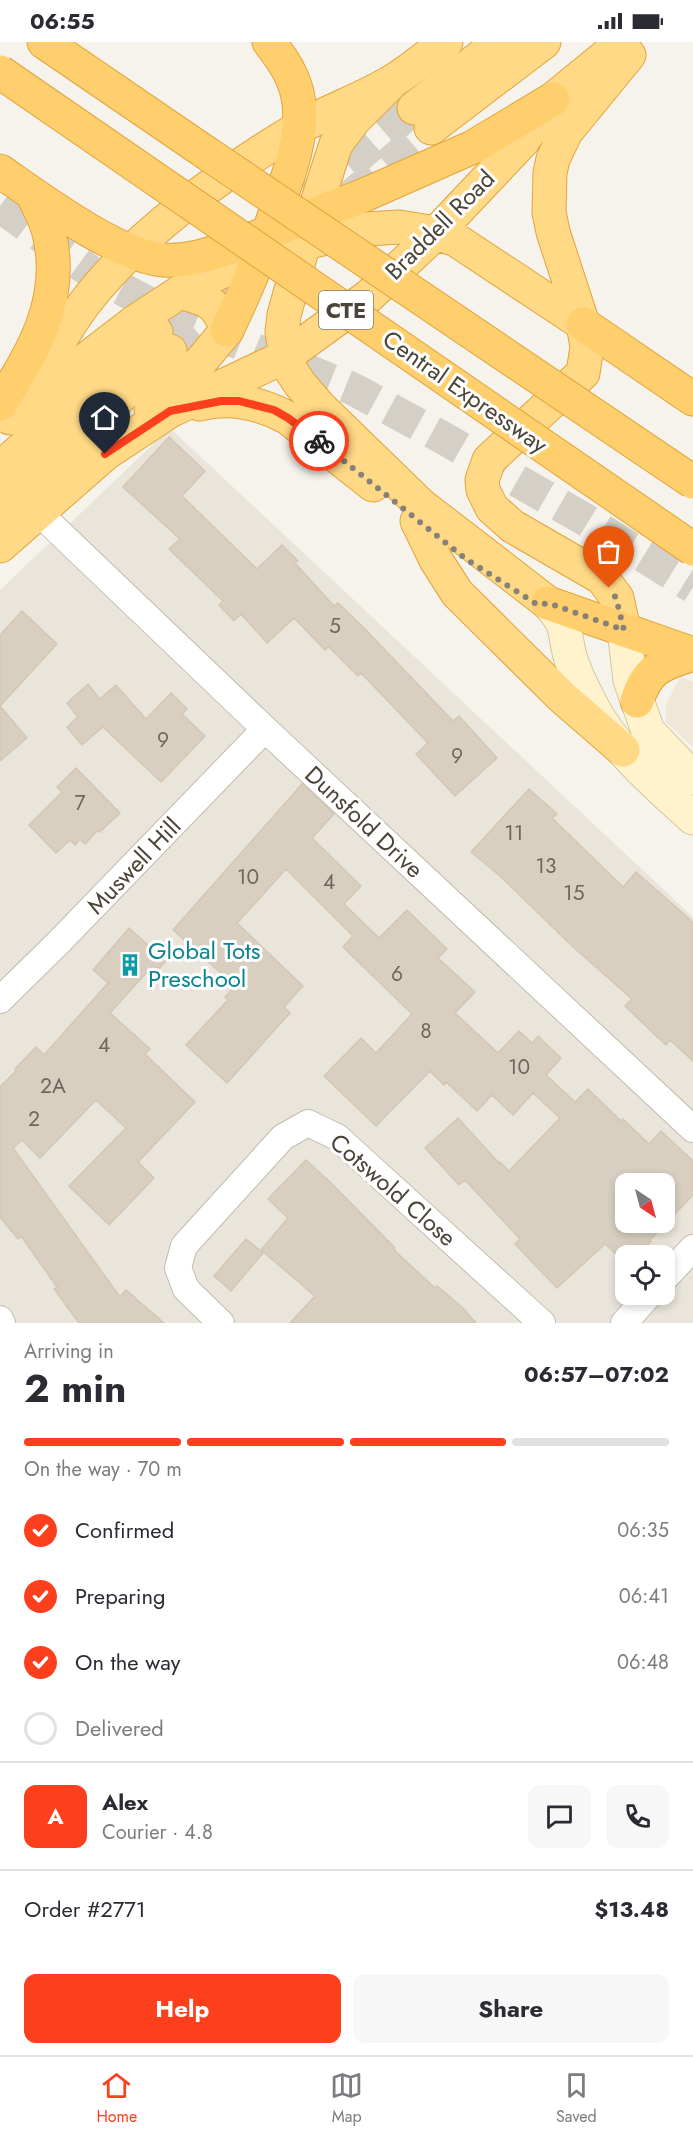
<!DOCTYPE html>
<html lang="en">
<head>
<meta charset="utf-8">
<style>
  body { margin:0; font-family:Jost,sans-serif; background:#f7f7f7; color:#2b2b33; height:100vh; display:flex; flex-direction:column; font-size:22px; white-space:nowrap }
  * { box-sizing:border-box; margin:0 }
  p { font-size:20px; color:#7c7c81 }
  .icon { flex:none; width:33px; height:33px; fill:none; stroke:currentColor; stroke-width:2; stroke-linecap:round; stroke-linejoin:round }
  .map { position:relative; height:1281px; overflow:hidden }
  .drawer { display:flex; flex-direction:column; background:#fff; flex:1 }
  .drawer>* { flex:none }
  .needle { width:39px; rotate:144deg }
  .buttons { position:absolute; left:615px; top:1131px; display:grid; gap:12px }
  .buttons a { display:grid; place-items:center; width:60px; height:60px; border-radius:12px; background:#fff; box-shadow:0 3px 9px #0003; font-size:30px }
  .pin { position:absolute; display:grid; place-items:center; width:51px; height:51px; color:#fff; margin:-62px -26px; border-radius:50% 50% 50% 0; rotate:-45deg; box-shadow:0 0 6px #0007 }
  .pin .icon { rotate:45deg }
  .courier { position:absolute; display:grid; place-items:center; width:60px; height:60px; margin:-30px; border:4px solid #fc3f1d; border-radius:50%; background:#fff; color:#222; box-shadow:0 2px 8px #0007 }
  .summary em { font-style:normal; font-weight:700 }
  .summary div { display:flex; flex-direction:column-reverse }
  .summary { display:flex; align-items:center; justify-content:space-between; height:102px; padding:0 24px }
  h1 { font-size:39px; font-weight:700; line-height:45px }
  .bar { display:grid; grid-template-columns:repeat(4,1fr); gap:9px 6px; align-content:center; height:72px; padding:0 24px }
  .bar i { height:8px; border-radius:4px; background:#e1e1e2 }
  .bar .selected { background:#fc3f1d }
  .bar p { grid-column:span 4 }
  .line { display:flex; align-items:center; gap:15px; padding:0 24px; border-top:2px solid #e1e1e2 }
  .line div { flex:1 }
  .round { display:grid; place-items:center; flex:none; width:63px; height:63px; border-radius:12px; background:#f7f7f7 }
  ol { padding:0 24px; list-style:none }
  li { display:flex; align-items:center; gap:18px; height:66px }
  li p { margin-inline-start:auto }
  li .icon { padding:6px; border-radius:50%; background:#fc3f1d; color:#fff; stroke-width:4 }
  li:last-child { color:#7c7c81 }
  li i { width:33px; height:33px; border:3px solid #e1e1e2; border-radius:50% }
  .cta { display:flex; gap:12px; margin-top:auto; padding:12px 24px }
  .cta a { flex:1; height:69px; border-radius:12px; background:#fc3f1d; color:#fff; font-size:24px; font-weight:700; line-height:69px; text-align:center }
  .cta a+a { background:#f7f7f7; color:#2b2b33 }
  .status { display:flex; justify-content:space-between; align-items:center; height:42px; padding:0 30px; background:#fff; direction:ltr }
  .status svg { height:16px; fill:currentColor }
  .tabs { display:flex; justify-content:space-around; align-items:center; height:84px; border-top:2px solid #e1e1e2; background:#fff; font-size:16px; color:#7c7c81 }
  .tabs a { display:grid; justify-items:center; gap:3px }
  .tabs .selected { color:#fc3f1d }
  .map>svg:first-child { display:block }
</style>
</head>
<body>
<div class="status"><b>06:55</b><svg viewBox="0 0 49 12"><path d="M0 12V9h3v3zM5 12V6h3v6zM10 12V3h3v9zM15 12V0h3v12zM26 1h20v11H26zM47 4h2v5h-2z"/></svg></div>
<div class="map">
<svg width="693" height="1281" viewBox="0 0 693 1281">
  <rect width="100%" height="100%" fill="#f6f3ec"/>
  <path fill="#eae5da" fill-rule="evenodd" d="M170,386l523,489v406h-693v-733zM626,1142h38v38h-38zM626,1214h38v38h-38z"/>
  <path fill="#efe8d6" d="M681,634l12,6v65l-27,-25v-18z"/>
  <path fill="#d8cfc1" stroke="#d3c7b4" stroke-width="1.5" fill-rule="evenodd" d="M169,395l36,34 -23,25 75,73 25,-24 16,16 -3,2 39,43 4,-3 25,24 90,94 6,-5 38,42 -42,38 -39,-42 12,-11 -67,-70 -3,3 -29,-29 -4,3 -31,-32 -27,25 -26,-29 -7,7 -15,-16 4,-4 -54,-52 11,-10 -57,-52z
    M22,569l35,33 -57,62 27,32 -27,23v-126z
    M88,642l12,15 16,-14 30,34 25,-26 16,16 -5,5 23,22 -44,46 -58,-55 -21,18 -15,-18 11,-10 -11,-14z
    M76,726l44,45 -20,19 -2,-2 -13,14 -5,-5 -5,6 -5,-5 -14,13 -27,-28 33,-33 -5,-5z
    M302,742l32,30 -22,24 49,48 -17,18 35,34 28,-28 40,39 -9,9 37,34 -20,21 43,40 21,-22 13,12 6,-7 23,22 -15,17 29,27 13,-13 33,32 2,-2 26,25 12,-13 32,30v34l-43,45 1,1 -13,15h-20l-13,-12 -48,44 -42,-44 5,-5 -55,-59 -6,5 -34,-37 33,-30 41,45 1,-1 9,9 51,-53 -27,-25 -20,22 -21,-20 -15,16 -31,-29 -2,3 -14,-14 -54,55 -52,-50 37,-38 15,15 36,-39 -69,-67 10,-11 -67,-67 -49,54 66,63 -19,21 6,6 -63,70 -41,-38 42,-45 -3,-3 10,-11 -62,-56zM626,1142h38v38h-38z
    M529,747l28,25 -5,4 71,69 13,-15 57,50v139l-23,-21 -4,5 -13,-12 -28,-27 7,-7 -61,-54 -71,-69 -29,-24z
    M129,886l37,33 -14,15 -5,-4 -37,41 40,36 -5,5 50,48 -57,60 16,16 -45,47 -40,-39 57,-58 -30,-28 -56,58 -18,-18 -9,8 107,149 6,-7 38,33h-85l-25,-34 3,-2 -36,-51 -3,3 -18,-22v-130l16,-16 -1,-2 21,-22 8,8 64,-72 -15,-13z
    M306,1118l24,22 65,66 -1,2 41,38 2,-2 25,21 14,16h-186l25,-27 -54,-46 27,-32 -20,-19z
    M246,1197l17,14 -32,38 -17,-15z"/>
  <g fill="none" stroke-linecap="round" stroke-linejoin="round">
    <path stroke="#d4d0c8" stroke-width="33" stroke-dasharray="33 16" stroke-linecap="butt" d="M311,155l103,-89
      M350,155l81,-69
      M156,290l55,-48
      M170,309l68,-58"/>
    <path stroke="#d4d0c8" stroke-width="33" stroke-dasharray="33 16" stroke-linecap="butt" d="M0,164l95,69 84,44 174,70 92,50 139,80 109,68"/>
    <g stroke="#c2bbae" stroke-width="28">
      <path id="minor" d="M38,470l227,217 428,400
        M0,958l59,-58 206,-213
        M664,1237l29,-31
        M0,1277l2,4
        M221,1281l-35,-34 -8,-21 6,-22 99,-109 25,-14 29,14 205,186
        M624,1281l26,-29"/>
    </g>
    <g stroke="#d6c79b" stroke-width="35">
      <path id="secondary" d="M548,561c19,22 15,22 21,49 4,18 14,37 23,54 21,42 67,81 101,112
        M624,588l6,50 18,51 45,47"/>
    </g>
    <g stroke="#e0a43c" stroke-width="35">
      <path id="trunk" d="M392,40l-38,38 -18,24 -32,99 -20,72 -2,17 4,24 6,16 8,12 19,22 102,99 127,98
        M414,66l86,-66
        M431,86l113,-86
        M27,355c19,-31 35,-64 57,-93 53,-70 138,-130 213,-175 30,-18 64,-29 94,-47 19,-11 37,-27 55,-40
        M199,362c31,-8 61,-1 89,14l85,67
        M151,368l51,-50 25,-30c-11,-29 -19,-30 -47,-38
        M10,376l123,-95 47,-31 80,-39 107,-24 32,-2 37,6 20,7 127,84
        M0,426l156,-136
        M0,465l170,-156
        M417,479l19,39 21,33 105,104 61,53
        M0,504l105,-92 65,-43 116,-55 83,-60 67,-63 86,-91 31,-43 70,-57
        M624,588l-7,-32 -15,-20 -90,-52 -20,-18 -9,-18 -1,-10 7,-20 94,-87 4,-26 -4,-23 -30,-92 -4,-20 1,-39 3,-14 13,-27 63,-77"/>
    </g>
    <g stroke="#e0a43c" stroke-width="35">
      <path id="motorway" d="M44,0l161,110
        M0,129c39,27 118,86 164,89 25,2 49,-7 72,-15l126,-49 111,-49 80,-48
        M583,282l110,75
        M227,288c19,-39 35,-78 49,-119 12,-35 27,-71 23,-108 -3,-24 -15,-42 -30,-61
        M0,362c34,-52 65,-106 49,-171 -3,-13 -11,-26 -16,-39
        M548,561l145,51
        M637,659c10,-33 25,-37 56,-47"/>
    </g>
    <use href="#minor" stroke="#fff" stroke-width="26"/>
    <use href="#secondary" stroke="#fff3cd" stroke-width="33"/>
    <use href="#trunk" stroke="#ffd985" stroke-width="33"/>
    <use href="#motorway" stroke="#ffcf6e" stroke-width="33"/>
    <g stroke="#e0a43c" stroke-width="35" stroke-linecap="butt">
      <path id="motorway-bridge" d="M0,30l693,477
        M205,110l488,330"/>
    </g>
    <use href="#motorway-bridge" stroke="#ffcf6e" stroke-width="33"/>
  </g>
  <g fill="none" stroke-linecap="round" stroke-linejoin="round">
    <path stroke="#878178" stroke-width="6" stroke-dasharray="0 10.8" d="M319,399l147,118 72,46 10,-2 76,27 -8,-32 -7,-10"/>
    <path stroke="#fc3f1d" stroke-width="8" d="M105,412l65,-43 51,-10h18l35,9 14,8 31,23"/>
  </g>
  <defs>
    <g id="building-bare" transform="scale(1.8)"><path d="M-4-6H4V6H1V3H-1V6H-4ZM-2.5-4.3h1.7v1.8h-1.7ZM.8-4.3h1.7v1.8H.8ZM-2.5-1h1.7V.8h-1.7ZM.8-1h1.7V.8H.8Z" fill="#0f9aa8" stroke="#fff" stroke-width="2.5" paint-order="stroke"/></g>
  </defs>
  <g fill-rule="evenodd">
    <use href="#building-bare" x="130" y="923"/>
  </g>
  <g text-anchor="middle" stroke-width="6" stroke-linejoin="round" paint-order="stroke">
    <g font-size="21" fill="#6e675b">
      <text x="335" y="591">5</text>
      <text x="163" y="705">9</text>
      <text x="457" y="721">9</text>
      <text x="80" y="768">7</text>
      <text x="514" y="798">11</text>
      <text x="546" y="831">13</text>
      <text x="248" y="842">10</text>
      <text x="329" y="847">4</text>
      <text x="574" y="858">15</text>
      <text x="397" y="939">6</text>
      <text x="426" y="996">8</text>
      <text x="104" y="1010">4</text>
      <text x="519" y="1032">10</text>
      <text x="53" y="1051">2A</text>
      <text x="34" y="1084">2</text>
    </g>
    <rect fill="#fff" stroke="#817c74" stroke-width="1.5" x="319" y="249" width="54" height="38" rx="4.5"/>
    <g font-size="22" font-weight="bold" fill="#4b4439">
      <text x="346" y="276">CTE</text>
    </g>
    <g font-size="24" fill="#4b4439" stroke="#fff">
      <text transform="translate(440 183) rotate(-45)" y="8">Braddell Road</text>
      <text transform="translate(465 350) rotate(35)" y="8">Central Expressway</text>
      <text transform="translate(364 780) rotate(43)" y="8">Dunsfold Drive</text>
      <text transform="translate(134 824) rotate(-46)" y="8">Muswell Hill</text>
      <text transform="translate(393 1148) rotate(41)" y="8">Cotswold Close</text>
    </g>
    <g font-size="24" fill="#0d838f" stroke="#fff" text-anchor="start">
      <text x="148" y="917">Global Tots<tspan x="148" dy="28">Preschool</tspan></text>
    </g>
  </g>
</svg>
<div class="buttons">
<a><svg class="needle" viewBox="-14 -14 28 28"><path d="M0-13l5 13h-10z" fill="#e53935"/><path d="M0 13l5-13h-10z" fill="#7c7c81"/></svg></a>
<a><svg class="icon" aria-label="locate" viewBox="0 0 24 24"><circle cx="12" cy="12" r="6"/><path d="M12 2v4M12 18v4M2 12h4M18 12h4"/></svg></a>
</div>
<div class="pin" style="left:609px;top:546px;background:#ea580c"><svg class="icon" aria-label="bag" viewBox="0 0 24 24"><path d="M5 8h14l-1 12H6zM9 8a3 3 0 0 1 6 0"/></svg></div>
<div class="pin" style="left:105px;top:412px;background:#1f2937"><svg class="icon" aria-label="home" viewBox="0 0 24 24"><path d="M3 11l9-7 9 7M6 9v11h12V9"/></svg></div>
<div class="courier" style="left:319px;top:399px"><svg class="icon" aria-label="bike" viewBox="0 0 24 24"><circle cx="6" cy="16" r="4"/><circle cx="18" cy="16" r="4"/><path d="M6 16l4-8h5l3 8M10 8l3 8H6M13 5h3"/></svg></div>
</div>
<section class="drawer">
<div class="summary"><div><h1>2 min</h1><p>Arriving in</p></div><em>06:57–07:02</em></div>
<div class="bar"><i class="selected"></i><i class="selected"></i><i class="selected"></i><i></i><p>On the way · 70 m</p></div>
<ol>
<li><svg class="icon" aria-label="check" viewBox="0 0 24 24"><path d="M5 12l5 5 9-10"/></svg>Confirmed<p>06:35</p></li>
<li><svg class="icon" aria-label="check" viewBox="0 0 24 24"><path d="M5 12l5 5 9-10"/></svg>Preparing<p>06:41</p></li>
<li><svg class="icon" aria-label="check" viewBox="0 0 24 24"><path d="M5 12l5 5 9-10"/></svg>On the way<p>06:48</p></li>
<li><i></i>Delivered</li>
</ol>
<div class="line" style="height:108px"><b class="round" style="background:#fc3f1d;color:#fff">A</b><div><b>Alex</b><p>Courier · 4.8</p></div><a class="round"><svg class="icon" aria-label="chat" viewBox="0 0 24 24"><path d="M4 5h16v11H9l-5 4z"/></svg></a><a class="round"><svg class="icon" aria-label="phone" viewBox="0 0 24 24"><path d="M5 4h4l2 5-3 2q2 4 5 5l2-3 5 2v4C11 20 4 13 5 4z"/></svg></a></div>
<div class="line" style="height:78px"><div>Order #2771</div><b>$13.48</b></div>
<div class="cta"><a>Help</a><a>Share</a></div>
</section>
<nav class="tabs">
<a class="selected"><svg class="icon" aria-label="home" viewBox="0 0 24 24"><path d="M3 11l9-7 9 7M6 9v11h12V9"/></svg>Home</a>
<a><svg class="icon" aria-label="map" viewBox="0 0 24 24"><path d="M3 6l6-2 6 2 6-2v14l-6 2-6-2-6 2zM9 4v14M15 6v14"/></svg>Map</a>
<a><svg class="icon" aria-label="saved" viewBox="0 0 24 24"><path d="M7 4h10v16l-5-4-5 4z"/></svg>Saved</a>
</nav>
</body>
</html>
